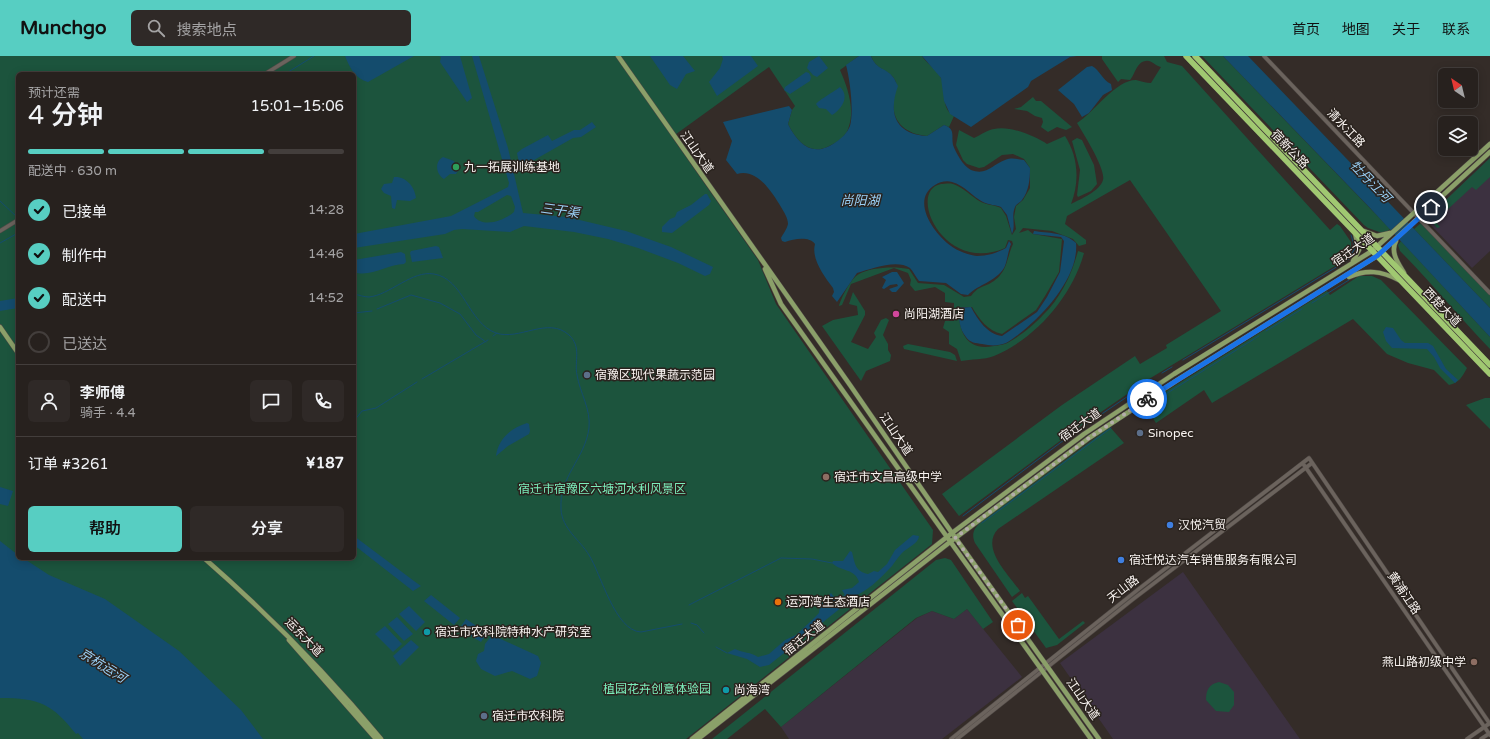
<!DOCTYPE html>
<html lang="zh">
<head>
<meta charset="utf-8">
<style>
  body { margin:0; font-family:"Varela Round","Noto Sans SC",sans-serif; background:#2f2927; color:#f1f3f6; height:100vh; display:flex; flex-direction:column; font-size:15px; white-space:nowrap }
  * { box-sizing:border-box; margin:0 }
  p { font-size:13px; color:#a4a3a4 }
  .icon { flex:none; width:22px; height:22px; fill:none; stroke:currentColor; stroke-width:2; stroke-linecap:round; stroke-linejoin:round }
  .map { position:relative; flex:1; overflow:hidden }
  .side { position:absolute; left:16px; top:16px; width:340px; height:488px; display:flex; flex-direction:column; background:#27211e; border-radius:6px; box-shadow:0 2px 10px #0003,0 0 0 1px #433e3c }
  .side>* { flex:none }
  .needle { width:26px; rotate:325deg }
  .buttons { position:absolute; left:1438px; top:12px; display:grid; gap:8px }
  .buttons a { display:grid; place-items:center; width:40px; height:40px; border-radius:6px; background:#27211e; box-shadow:0 2px 10px #0003,0 0 0 1px #433e3c; font-size:20px }
  .pin { position:absolute; display:grid; place-items:center; width:34px; height:34px; color:#fff; margin:-17px; border:2px solid #fff; border-radius:50%; box-shadow:0 1px 4px #0007 }
  .courier { position:absolute; display:grid; place-items:center; width:40px; height:40px; margin:-20px; border:3px solid #1a73e8; border-radius:50%; background:#fff; color:#222; box-shadow:0 1px 5px #0007 }
  .summary em { font-style:normal; font-weight:600 }
  .summary div { display:flex; flex-direction:column-reverse }
  .summary { display:flex; align-items:center; justify-content:space-between; height:68px; padding:0 12px }
  h1 { font-size:26px; font-weight:600; line-height:30px }
  .bar { display:grid; grid-template-columns:repeat(4,1fr); gap:6px 4px; align-content:center; height:48px; padding:0 12px }
  .bar i { height:5px; border-radius:3px; background:#433e3c }
  .bar .active { background:#57cec2 }
  .bar p { grid-column:span 4 }
  .line { display:flex; align-items:center; gap:10px; padding:0 12px; border-top:1px solid #433e3c }
  .line div { flex:1 }
  .round { display:grid; place-items:center; flex:none; width:42px; height:42px; border-radius:6px; background:#2f2927 }
  ol { padding:0 12px; list-style:none }
  li { display:flex; align-items:center; gap:12px; height:44px }
  li p { margin-inline-start:auto }
  li .icon { padding:4px; border-radius:50%; background:#57cec2; color:#111; stroke-width:4 }
  li:last-child { color:#a4a3a4 }
  li i { width:22px; height:22px; border:2px solid #433e3c; border-radius:50% }
  .primary-button { display:flex; gap:8px; margin-top:auto; padding:8px 12px }
  .primary-button a { flex:1; height:46px; border-radius:6px; background:#57cec2; color:#111; font-size:16px; font-weight:600; line-height:46px; text-align:center }
  .primary-button a+a { background:#2f2927; color:#f1f3f6 }
  header { display:flex; align-items:center; gap:24px; box-sizing:border-box; height:56px; padding:0 20px; background:#57cec2; color:#111 }
  header strong { font-size:19px }
  nav { display:flex; gap:22px; margin-inline-start:auto; font-size:14px }
  .search { width:280px; height:36px; background:#2f2927; display:flex; align-items:center; gap:10px; box-sizing:border-box; padding:0 14px; border-radius:6px; color:#a4a3a4; font-size:15px }
  .map>svg:first-child { display:block }
</style>
</head>
<body>
<header>
<strong>Munchgo</strong>
<div class="search"><svg class="icon" aria-label="search" viewBox="0 0 24 24"><circle cx="10" cy="10" r="6"/><path d="M15 15l6 6"/></svg>搜索地点</div>
<nav><a>首页</a><a>地图</a><a>关于</a><a>联系</a></nav>
</header>
<div class="map">
<svg width="1490" height="683" viewBox="0 0 1490 683">
  <rect width="100%" height="100%" fill="#342c28"/>
  <path fill="#3c3140" d="M1490,102v93l-18,17 -43,-45v-5l2,-4z
    M1183,516l117,167h-187l-53,-76z
    M967,553l55,68 -80,62h-153l-8,-12 136,-109 15,-7 22,8z"/>
  <path fill="#1c543d" fill-rule="evenodd" d="M0,0h859l-19,14c7,16 15,38 9,56 -2,8 -8,14 -16,18 -21,13 -35,0 -45,-20l4,-14 3,-4 -26,-39 -97,70 86,123 18,44 157,226 -1,14 -246,195h-686zM18,18h336v484h-336z
    M871,0h51c5,8 15,14 19,22 6,13 -1,30 13,38l-5,11 -5,-2 -17,11c-23,-2 -37,-16 -33,-39 2,-8 5,-12 -1,-20 -6,-8 -17,-7 -22,-21z
    M1102,0h62l3,6 15,4 148,164 7,-6 3,2 11,16v9l-11,12 -191,116 -77,53 -113,84 -17,-22 120,-89 73,-49 5,8 27,-16 -1,-3 55,-34 -91,-131 -63,36 -2,8 21,16v4l-7,2 -6,-7 -21,-8 -29,-3 -4,5 9,-3 5,4 29,5 -3,33 -14,24 -9,14 -34,24c-14,-3 -23,-15 -30,-27h-14c1,23 7,45 36,39 5,-1 11,-1 15,-4 11,-6 25,-17 34,-27 17,-16 29,-41 35,-64l6,2c-12,44 -49,86 -90,103 -10,4 -23,3 -33,5l-4,-12 -8,-5v-12l-6,-4 2,-7h9v-18l-9,-1v-9l-10,-6 -20,4 -5,-6 1,-5 -3,-7 -14,-5 -43,16 -9,21 -3,1c2,-8 12,-28 20,-32 11,-7 37,-8 50,-5l9,14 26,2 20,12 7,-1c7,-9 9,-8 18,-12 19,-10 17,-25 24,-40l-1,-3 -4,-1 -3,8c-61,27 -99,-57 -64,-64 3,0 8,-1 12,0 10,3 19,13 28,18 6,3 14,3 20,6l5,8 6,19 4,-6 -2,-12 2,-11 7,-6 7,-12v-20l-6,-9 -11,-5 -11,1 -18,12 -5,1 -12,-4 -4,-4 -7,-15 3,-15 15,8c7,-3 13,-8 20,-9 15,-4 41,7 53,15l18,-8c13,20 15,45 6,68 10,-5 29,-13 32,-24 3,-11 -20,-47 -26,-57 17,-10 38,-43 59,-43 5,1 10,3 15,3l10,-16c-5,-1 -8,-5 -12,-6 -12,-2 -14,14 -19,19l-9,-1 -3,3 -16,-23z
    M1202,0h21l167,173 -5,5 -17,-6 -4,-3z
    M1033,41l3,4h5l31,26 -6,3 -9,-3 -9,5 -7,-5 2,-5 -1,-4 -7,-2 -8,-5 -13,-2 7,-2z
    M1077,82l5,2 12,25 3,19 -6,7 -13,6 -1,-2 3,-25 -8,-29z
    M1490,102v19l-14,13 -4,-3 -37,34 5,6 -3,1 -8,-10 2,-4z
    M1421,167l69,72v13l-76,-79z
    M1401,185l89,96v12c-31,-32 -59,-67 -90,-98l-2,-6z
    M1359,220h13l9,4 86,88c-5,9 -8,15 -18,17l-15,-15 -26,-7 -21,-9 -34,-35 -141,84 -8,-13 -48,33 -11,-17 1,-2 181,-113 3,4z
    M853,236l12,19v4l-14,27 17,7 8,-12 -2,-4 7,-13 5,-2 3,2 -6,15 5,9v6l3,5 -1,6 -24,10 -5,10 -39,-55 11,-6 25,-5 -1,-9 -8,-2z
    M908,288l42,8 5,3 2,6 -53,-12 -1,-3z
    M1485,342h5v31l-24,-24z
    M1110,371l14,16 -126,86c-18,19 11,46 22,62l-8,6 -37,-54c-4,-9 -1,-15 6,-21z
    M945,502l6,2 42,62 -10,7 -16,-20 -13,10 -22,-8 -16,7 -135,109 -16,-18 -38,30h-15l224,-179z
    M1022,537l3,5 3,-2 31,43 24,-18 2,2 -28,22 -11,3 -34,-47z
    M1219,626l9,3 6,7v13l-5,7 -13,-1 -10,-11c0,-10 3,-16 13,-18z"/>
  <path fill="#144c6d" fill-rule="evenodd" d="M345,0h69l-46,26c-13,-3 -18,-14 -23,-26z
    M439,0h21l12,42 -5,4 -27,-40 1,-5z
    M472,0h7l29,92 15,65 44,4 59,14 45,16 42,20 -3,7 -5,2 -27,-13 -40,-15 -30,-9 -34,-7 -50,-6 -14,6 -48,-3 -8,1 -9,4 -91,14v-14l97,-18 57,-29 1,-4 -5,-17zM507,139l4,1 4,11 -1,5c-9,8 -31,17 -40,4l1,-4h3z
    M650,0h33l12,15 -9,3 -9,15 -7,-4z
    M722,0h29l7,10 -41,30 -8,-14 11,-14 3,-9z
    M819,0l9,12 -11,9 -4,-2 -6,-7 2,-6z
    M859,0h12c5,14 16,12 22,21 2,2 3,6 5,9 -10,27 -3,48 29,50l17,-11c12,4 7,11 9,20 3,8 10,21 18,25 16,6 22,-6 34,-10 7,-3 12,-1 19,0l6,8c0,11 -1,23 -8,32 -2,3 -6,4 -7,7 -4,9 1,18 -3,27l-5,-19 -6,-8c-5,-2 -12,-2 -18,-5 -10,-5 -19,-17 -31,-20 -5,-2 -13,0 -17,3 -25,15 -1,49 16,61 6,5 18,9 26,10 10,0 20,-3 29,-8l3,-7 2,3c-3,7 -4,19 -7,24 -9,14 -25,16 -36,27l-7,-1 -15,-11 -27,-2c-3,-4 -6,-10 -9,-13 -14,-9 -38,1 -53,5l-20,29 -5,-6 2,-4 -1,-4c-9,-12 -22,-29 -18,-44 -6,-8 -21,-5 -30,-2l-3,-1 -1,-3c2,-4 6,-9 7,-14 0,-6 -4,-12 -7,-17 -9,-15 -24,-39 -44,-33l-11,-14 6,-19 -9,-19 66,-16 3,4 -4,14c11,22 26,34 48,18 6,-4 11,-9 14,-16 4,-15 0,-46 -4,-61z
    M922,0h155l-7,1 -39,24 -3,6 -57,40 -21,-13 -6,-13 -3,-23z
    M1223,0h25l242,252v29l-120,-129z
    M1092,10c8,4 10,14 19,18l1,6 -9,5 -14,18 -7,4 -8,-13 -16,-14 29,-23z
    M806,16l3,1 2,4 -1,4 -20,13 -6,-4 1,-3z
    M840,31c10,9 2,22 -8,28l-6,-6 -7,-1 -3,-4c3,-4 19,-13 24,-17z
    M592,66l4,5 -15,10 -8,1 -53,30 -3,-15 5,-4 26,-14 4,6 22,-11h6z
    M443,101l11,4 5,8 -3,5h-6l-6,5c-8,-5 -10,-17 -1,-22z
    M394,121c12,-1 21,10 22,21l-6,3 -13,-1 -2,9 -3,-1 -1,-12 -7,-3 -3,-4 3,-5 8,-1z
    M705,138h2l4,7 -2,4 -37,28 -10,-1v-5l8,-8 5,-2 2,-5 14,-7z
    M1034,175c13,2 31,1 42,12 3,32 -29,68 -52,87 -5,4 -12,10 -18,13 -8,3 -15,3 -24,1 -6,-1 -12,-1 -16,-7 -7,-8 -7,-19 -8,-29l13,-1c7,13 16,27 31,29l35,-24 10,-15 13,-25 4,-31 -3,-4 -28,-3z
    M436,190l3,1 4,11 -31,4 -2,-9 1,-2z
    M401,196l4,2 1,8 -2,2c-16,0 -34,14 -50,8v-12z
    M892,216h5l7,11 -8,9h-4l-3,-3 9,-3 -1,-2 -7,1 -6,4 -2,-1 4,-8 -4,-3z
    M18,242v10l-18,3v-10z
    M1386,271l7,1 8,12 4,3h23l5,3 13,23 12,11 -3,3 -15,-15 -6,-11 -7,-8 -35,-1 -6,-7 -3,-9z
    M527,367l2,1 1,7 -1,3 -21,12 -12,10c2,-17 15,-28 31,-33z
    M0,431l13,4 -5,15 -8,-2z
    M913,479l6,1c0,7 -12,12 -17,17 -4,4 -7,9 -10,13 -11,12 -26,27 -42,32l-4,-1 -4,-7 10,-2 7,-6c-4,-14 -18,-10 -27,-19l1,-2h10l7,-10 2,1c3,12 3,19 16,22l6,-3 4,1 9,-8 8,-14z
    M354,480l60,45 7,5 -8,5 -59,-46z
    M0,485l18,14v3h5l26,17 56,24 74,52 62,59 22,29h-180l-5,-6 -2,1c-24,-30 -36,-36 -76,-36z
    M831,537l11,14 -73,58 -9,2 -13,-8 -20,-6 8,-4c8,4 16,3 23,8l11,-3 16,-14 11,-5 14,-13 9,-9 1,-7z
    M431,539l29,23 -6,7 -30,-24z
    M409,550l16,16 -9,9 -17,-17z
    M397,561l16,17 -9,7 -16,-17z
    M466,563l21,14 -6,9 -22,-13z
    M385,570l17,18 -9,8 -18,-18z
    M492,579l46,21 3,7 -4,13 -7,3 -18,-8 -17,5 -14,-7 -5,-8 2,-7 6,-3 1,-7z
    M411,584l8,7 -19,19 -7,-10z"/>
  <g fill="none" stroke-linecap="round" stroke-linejoin="round">
    <path stroke="#144c6d" stroke-width="1" d="M285,18l29,-18
      M0,145l18,17
      M0,187l18,-10
      M354,238c5,1 10,3 15,3 21,-2 43,-27 65,-23 30,5 34,49 62,59 23,8 52,-17 73,2 13,12 5,26 8,40 3,18 14,34 12,53 -4,31 -30,48 -28,81 1,20 19,31 28,46 12,19 26,76 52,77l41,-8
      M1312,247l37,-23
      M377,253l34,-14 29,8 20,11 16,21 10,7
      M354,257l18,-2
      M1266,275l36,-22
      M493,280l4,-3
      M1183,304l165,-100 7,-12 -4,-13
      M1162,317l10,-6
      M422,323l66,-39
      M1153,346l106,-66
      M354,365l8,-10 14,-3 41,-26
      M1078,374l71,-48
      M963,460l109,-82
      M982,467l129,-95
      M837,545l8,-6
      M689,549l92,-47 31,1 20,4
      M691,567l6,2 7,8
      M716,591l11,6"/>
    <g stroke="#504a46" stroke-width="4.5">
      <path id="minor" d="M1264,0l226,237
        M265,18l29,-18
        M0,175l18,-11
        M1304,409l186,270
        M951,683l189,-151 169,-130 181,266
        M957,683l175,-139 180,-137
        M1467,683l23,-16
        M1481,683l9,-6"/>
    </g>
    <g stroke="#504a46" stroke-width="5.5">
      <path id="major" d="M618,0l232,329 102,148 147,206
        M1364,175l13,5 13,-3
        M1396,185c-6,11 2,22 8,32
        M1353,205l6,-11 -4,-17
        M765,213l16,35 310,435
        M1349,221c18,-8 32,-6 50,3
        M0,271l18,26
        M204,502c65,57 122,114 177,181
        M289,584l87,99
        M692,683l260,-206 132,-99 90,-60 198,-123 118,-107
        M698,683l252,-197 139,-104 90,-59 198,-123 113,-104"/>
    </g>
    <g stroke="#504a46" stroke-width="6">
      <path id="highway" d="M1186,0l304,318
        M1195,0l295,309"/>
    </g>
    <use href="#minor" stroke="#6b635d" stroke-width="3.5"/>
    <use href="#major" stroke="#8ba069" stroke-width="4.5"/>
    <use href="#highway" stroke="#a0c871" stroke-width="5.5"/>
  </g>
  <g fill="none" stroke-linecap="round" stroke-linejoin="round">
    <path stroke="#b3adaa" stroke-width="4" stroke-dasharray="0 7.2" d="M1018,569l-63,-87 134,-100 58,-39"/>
    <path stroke="#1a73e8" stroke-width="5" d="M1147,343l230,-143 54,-49"/>
  </g>
  <circle fill="#2e9e5b" stroke="#2a231e" stroke-width="1.5" cx="456" cy="111" r="4"/>
  <circle fill="#d1479c" stroke="#2a231e" stroke-width="1.5" cx="896" cy="258" r="4"/>
  <g fill="#5c6f8a" stroke="#2a231e" stroke-width="1.5">
    <circle cx="587" cy="319" r="4"/>
    <circle cx="1140" cy="377" r="4"/>
    <circle cx="484" cy="660" r="4"/>
  </g>
  <g fill="#8d6e63" stroke="#2a231e" stroke-width="1.5">
    <circle cx="826" cy="421" r="4"/>
    <circle cx="1474" cy="606" r="4"/>
  </g>
  <g fill="#3f7fe0" stroke="#2a231e" stroke-width="1.5">
    <circle cx="1170" cy="469" r="4"/>
    <circle cx="1121" cy="504" r="4"/>
  </g>
  <circle fill="#e8710a" stroke="#2a231e" stroke-width="1.5" cx="778" cy="546" r="4"/>
  <g fill="#0f9aa8" stroke="#2a231e" stroke-width="1.5">
    <circle cx="427" cy="576" r="4"/>
    <circle cx="726" cy="634" r="4"/>
  </g>
  <g text-anchor="middle" stroke-width="3" stroke-linejoin="round" paint-order="stroke">
    <g font-size="12" fill="#f8f3f0" stroke="#2a231e">
      <text transform="translate(1346 72) rotate(46)" y="4">清水江路</text>
      <text transform="translate(1290 93) rotate(46)" y="4">宿新公路</text>
      <text transform="translate(697 96) rotate(55)" y="4">江山大道</text>
      <text transform="translate(1353 194) rotate(-34)" y="4">宿迁大道</text>
      <text transform="translate(1442 251) rotate(46)" y="4">西楚大道</text>
      <text transform="translate(1080 369) rotate(-35)" y="4">宿迁大道</text>
      <text transform="translate(896 378) rotate(56)" y="4">江山大道</text>
      <text transform="translate(1123 533) rotate(-38)" y="4">天山路</text>
      <text transform="translate(1404 537) rotate(56)" y="4">黄浦江路</text>
      <text transform="translate(304 581) rotate(46)" y="4">运东大道</text>
      <text transform="translate(804 582) rotate(-38)" y="4">宿迁大道</text>
      <text transform="translate(1083 643) rotate(55)" y="4">江山大道</text>
    </g>
    <g font-size="12" fill="#f8f3f0" stroke="#2a231e" text-anchor="start">
      <text x="464" y="115">九一拓展训练基地</text>
      <text x="904" y="262">尚阳湖酒店</text>
      <text x="595" y="323">宿豫区现代果蔬示范园</text>
      <text x="1148" y="381">Sinopec</text>
      <text x="834" y="425">宿迁市文昌高级中学</text>
      <text x="1178" y="473">汉悦汽贸</text>
      <text x="1129" y="508">宿迁悦达汽车销售服务有限公司</text>
      <text x="786" y="550">运河湾生态酒店</text>
      <text x="435" y="580">宿迁市农科院特种水产研究室</text>
      <text x="1466" y="610" text-anchor="end">燕山路初级中学</text>
      <text x="734" y="638">尚海湾</text>
      <text x="492" y="664">宿迁市农科院</text>
    </g>
    <g font-size="12" fill="#7beebb" stroke="#2a231e">
      <text x="602" y="437">宿迁市宿豫区六塘河水利风景区</text>
      <text x="657" y="637">植园花卉创意体验园</text>
    </g>
    <g font-size="13" font-style="italic" fill="#99cff5" stroke="#2a231e">
      <text transform="translate(1371 125) rotate(46)" y="5">牡丹江河</text>
      <text x="860" y="149">尚阳湖</text>
      <text transform="translate(560 154) rotate(8)" y="5">三干渠</text>
      <text transform="translate(103 609) rotate(32)" y="5">京杭运河</text>
    </g>
  </g>
</svg>
<div class="buttons">
<a><svg class="needle" viewBox="-14 -14 28 28"><path d="M0-13l5 13h-10z" fill="#e53935"/><path d="M0 13l5-13h-10z" fill="#a4a3a4"/></svg></a>
<a><svg class="icon" aria-label="layers" viewBox="0 0 24 24"><path d="M12 4l9 5-9 5-9-5zM3 14l9 5 9-5"/></svg></a>
</div>
<div class="pin" style="left:1018px;top:569px;background:#ea580c"><svg class="icon" aria-label="bag" viewBox="0 0 24 24"><path d="M5 8h14l-1 12H6zM9 8a3 3 0 0 1 6 0"/></svg></div>
<div class="pin" style="left:1431px;top:151px;background:#1f2937"><svg class="icon" aria-label="home" viewBox="0 0 24 24"><path d="M3 11l9-7 9 7M6 9v11h12V9"/></svg></div>
<div class="courier" style="left:1147px;top:343px"><svg class="icon" aria-label="bike" viewBox="0 0 24 24"><circle cx="6" cy="16" r="4"/><circle cx="18" cy="16" r="4"/><path d="M6 16l4-8h5l3 8M10 8l3 8H6M13 5h3"/></svg></div>
<section class="side">
<div class="summary"><div><h1>4 分钟</h1><p>预计还需</p></div><em>15:01–15:06</em></div>
<div class="bar"><i class="active"></i><i class="active"></i><i class="active"></i><i></i><p>配送中 · 630 m</p></div>
<ol>
<li><svg class="icon" aria-label="check" viewBox="0 0 24 24"><path d="M5 12l5 5 9-10"/></svg>已接单<p>14:28</p></li>
<li><svg class="icon" aria-label="check" viewBox="0 0 24 24"><path d="M5 12l5 5 9-10"/></svg>制作中<p>14:46</p></li>
<li><svg class="icon" aria-label="check" viewBox="0 0 24 24"><path d="M5 12l5 5 9-10"/></svg>配送中<p>14:52</p></li>
<li><i></i>已送达</li>
</ol>
<div class="line" style="height:72px"><a class="round"><svg class="icon" aria-label="person" viewBox="0 0 24 24"><circle cx="12" cy="8" r="4"/><path d="M4 21q1-7 8-7t8 7"/></svg></a><div><b>李师傅</b><p>骑手 · 4.4</p></div><a class="round"><svg class="icon" aria-label="chat" viewBox="0 0 24 24"><path d="M4 5h16v11H9l-5 4z"/></svg></a><a class="round"><svg class="icon" aria-label="phone" viewBox="0 0 24 24"><path d="M5 4h4l2 5-3 2q2 4 5 5l2-3 5 2v4C11 20 4 13 5 4z"/></svg></a></div>
<div class="line" style="height:52px"><div>订单 #3261</div><b>¥187</b></div>
<div class="primary-button"><a>帮助</a><a>分享</a></div>
</section>
</div>
</body>
</html>
